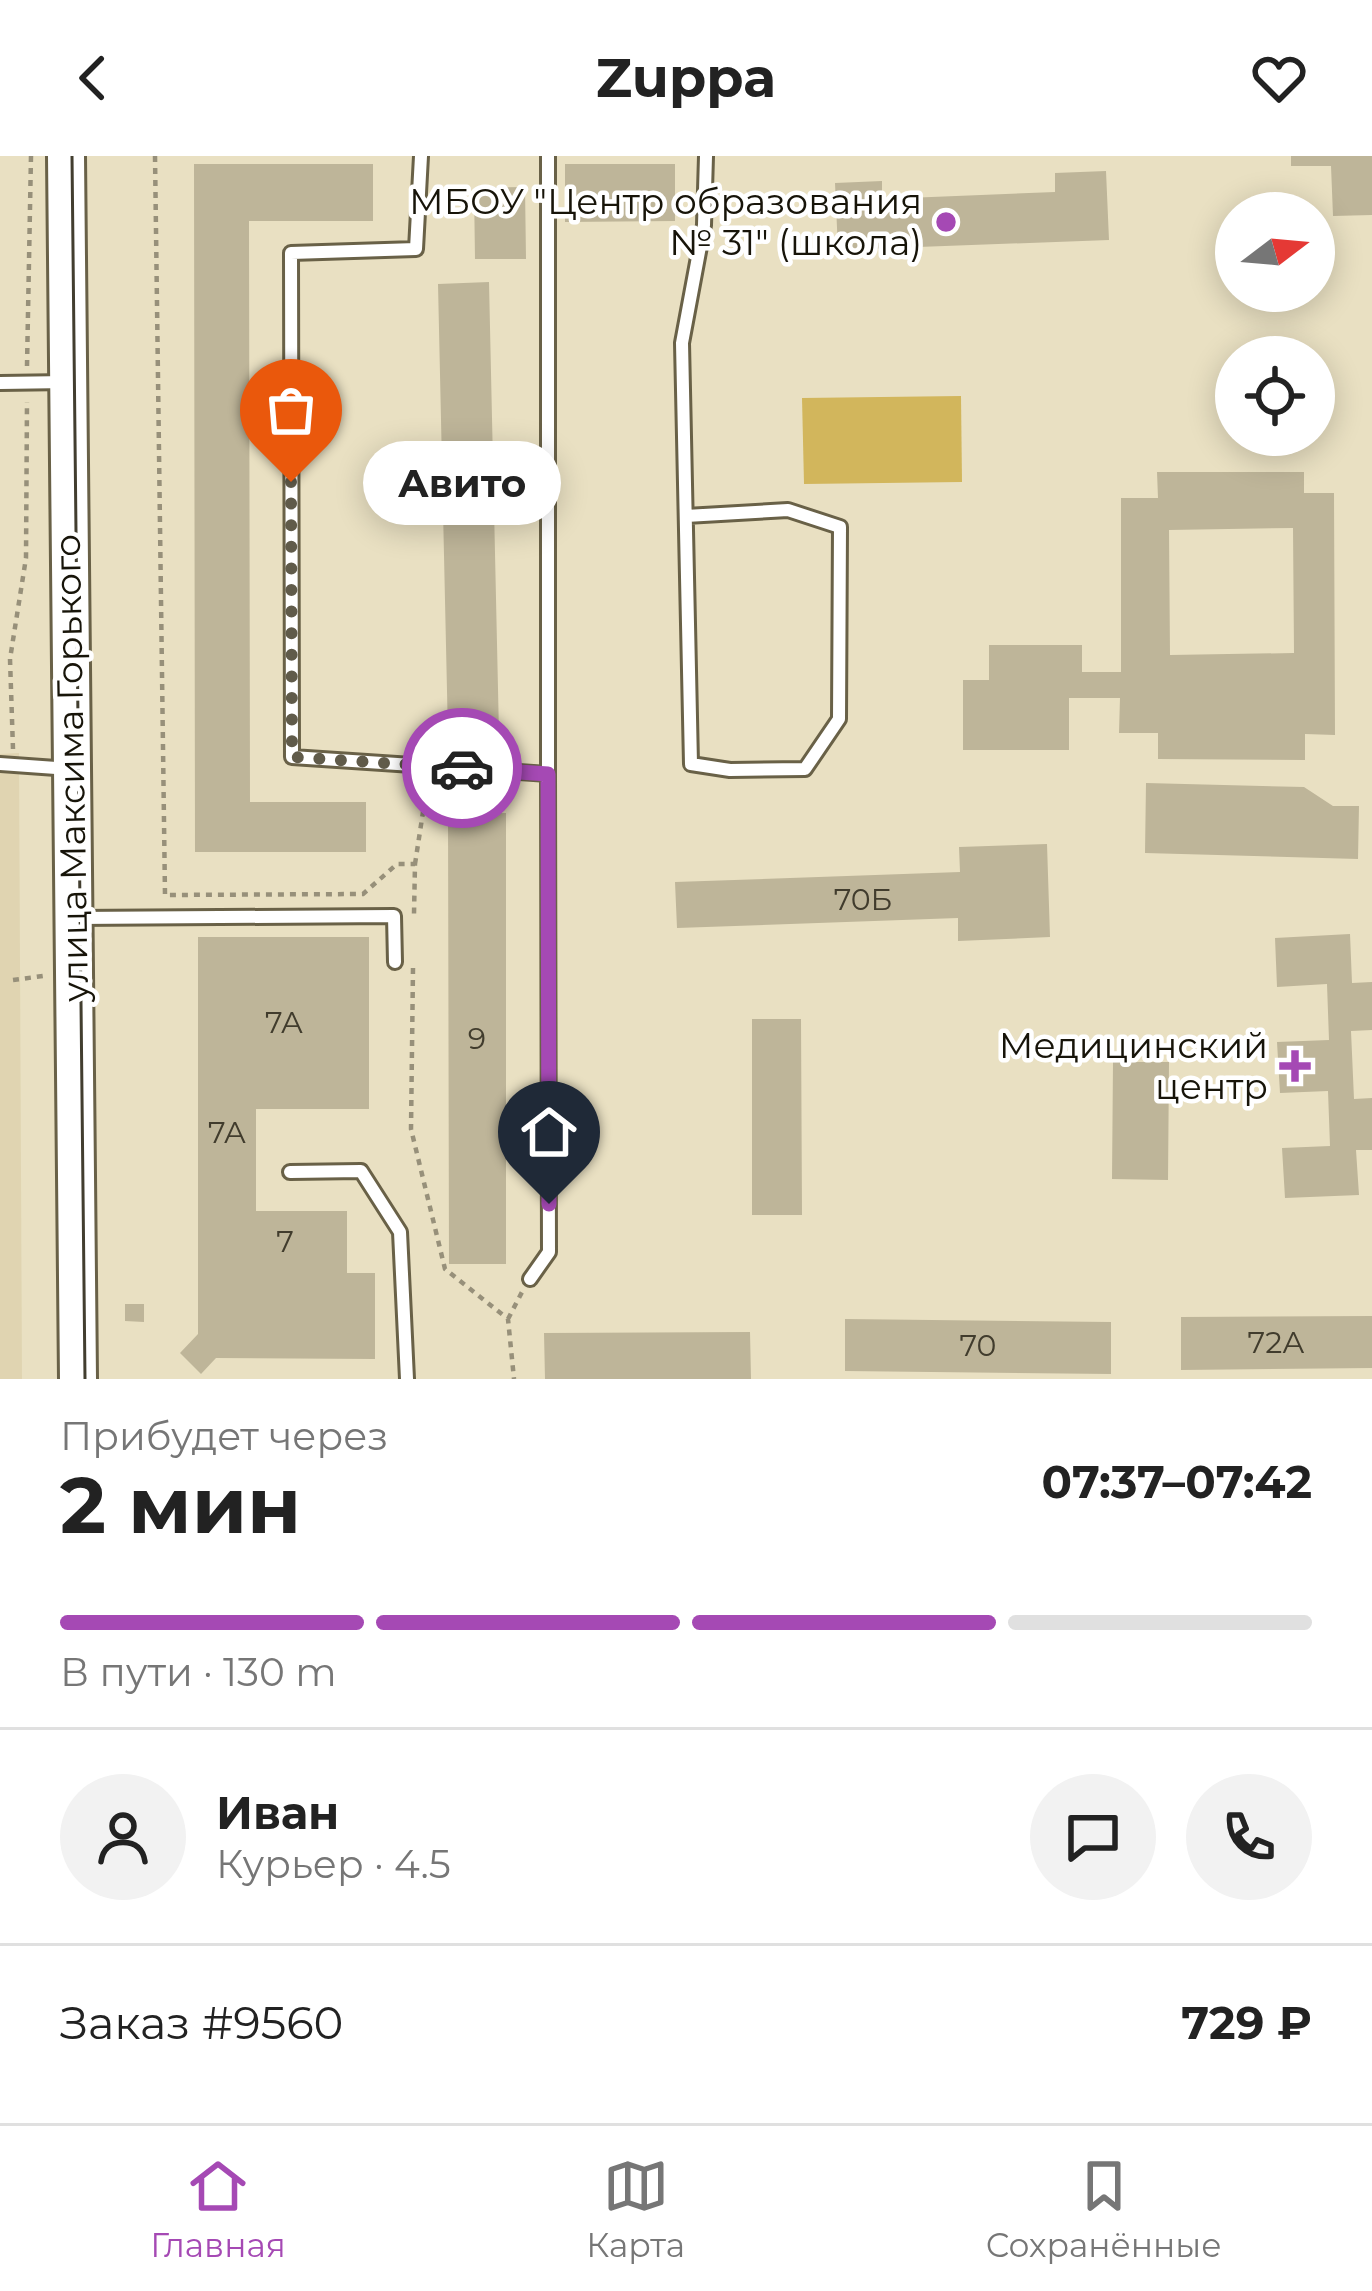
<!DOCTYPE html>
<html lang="ru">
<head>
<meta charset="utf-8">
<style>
  body { margin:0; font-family:Montserrat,sans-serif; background:#f2f2f2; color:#222; height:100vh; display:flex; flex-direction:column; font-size:45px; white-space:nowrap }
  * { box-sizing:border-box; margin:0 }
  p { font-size:39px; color:#767676 }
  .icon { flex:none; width:66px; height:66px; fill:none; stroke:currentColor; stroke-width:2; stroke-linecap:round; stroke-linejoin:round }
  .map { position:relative; height:1223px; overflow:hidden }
  .details { display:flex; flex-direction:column; background:#fff; flex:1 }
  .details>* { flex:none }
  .needle { width:78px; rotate:74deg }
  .controls { position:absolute; left:1215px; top:36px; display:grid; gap:24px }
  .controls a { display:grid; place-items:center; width:120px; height:120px; border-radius:50%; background:#fff; box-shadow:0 6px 30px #0003; font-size:60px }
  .pin { position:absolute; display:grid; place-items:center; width:102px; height:102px; color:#fff; margin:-123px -51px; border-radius:50% 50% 50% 0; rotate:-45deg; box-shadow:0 0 12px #0007 }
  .pin .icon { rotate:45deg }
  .courier { position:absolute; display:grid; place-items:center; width:120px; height:120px; margin:-60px; border:9px solid #a549b4; border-radius:50%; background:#fff; color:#222; box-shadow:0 3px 15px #0007 }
  .bubble { position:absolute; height:84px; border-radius:42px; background:#fff; box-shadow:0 6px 30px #0003; font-size:39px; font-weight:700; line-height:84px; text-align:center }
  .summary em { font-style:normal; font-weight:700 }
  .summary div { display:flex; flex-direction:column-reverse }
  .summary { display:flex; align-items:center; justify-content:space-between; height:204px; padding:0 60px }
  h1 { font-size:78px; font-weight:700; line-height:90px }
  .bar { display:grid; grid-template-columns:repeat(4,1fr); gap:18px 12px; align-content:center; height:144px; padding:0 60px }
  .bar i { height:15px; border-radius:9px; background:#e0e0e0 }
  .bar .selected { background:#a549b4 }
  .bar p { grid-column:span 4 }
  .line { display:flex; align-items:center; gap:30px; padding:0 60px; border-top:3px solid #e0e0e0 }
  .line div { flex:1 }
  .round { display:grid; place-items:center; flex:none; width:126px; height:126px; border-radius:63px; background:#f2f2f2 }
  header { display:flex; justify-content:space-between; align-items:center; height:156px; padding:0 60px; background:#fff; font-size:54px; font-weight:700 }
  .dock { display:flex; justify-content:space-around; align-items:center; height:168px; border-top:3px solid #e0e0e0; background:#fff; font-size:33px; color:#767676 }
  .dock a { display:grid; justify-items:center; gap:6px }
  .dock .selected { color:#a549b4 }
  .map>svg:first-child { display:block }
</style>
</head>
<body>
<header><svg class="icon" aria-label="back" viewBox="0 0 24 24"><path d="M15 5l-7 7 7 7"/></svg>Zuppa<svg class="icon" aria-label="heart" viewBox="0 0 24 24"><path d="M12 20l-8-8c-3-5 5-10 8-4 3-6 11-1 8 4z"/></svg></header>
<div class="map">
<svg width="1372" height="1223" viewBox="0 0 1372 1223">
  <rect width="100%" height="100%" fill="#e9e0c2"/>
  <path fill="#e0d4b1" d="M19,597l3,626h-22v-625z"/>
  <path fill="#d2b65c" d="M961,240l1,86 -158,2 -2,-86z"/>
  <path fill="#beb599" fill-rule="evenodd" d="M1291,0h81v59l-39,1 -2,-50h-40z
    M194,8h179v57h-124l1,581h116v50h-171z
    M565,8h110v57l-110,1z
    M1106,15l3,69 -271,10 -3,-67 47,-2v18l173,-7v-19z
    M525,31l1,72h-51l-1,-71z
    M489,126l10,452 -51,2 -10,-452z
    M1157,316h147v21h30l1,242 -30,-1v26l-147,-1v-26h-39l1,-35h-51v52h-106v-70h26v-35h93v27h39v-174h37zM1293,372l1,125 -124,2 -1,-125z
    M1146,627l158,4 29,19h26l-1,53 -213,-6z
    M506,657v451h-57l-1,-450z
    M1047,688l3,93 -92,4v-23l-281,10 -2,-46 285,-10 -1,-25z
    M1350,778l2,49 20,-1v48l-21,1 3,68 18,-1v52h-16l3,45 -74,3 -3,-50 48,-2 -2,-55 -48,2 -3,-51 52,-2 -2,-56 -50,3 -2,-49z
    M198,781h171v172h-113v102h91v62h28v86l-159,-1 -15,16 -21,-21 18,-19z
    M752,863h49l1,196h-50z
    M1113,906h56l-1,118 -56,-1z
    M125,1148h19v18l-19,-1z
    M1372,1160v52l-191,2v-53z
    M845,1163l266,3v52l-266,-3z
    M750,1176l1,47h-206l-1,-46z"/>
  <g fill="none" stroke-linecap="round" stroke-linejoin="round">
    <g stroke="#696147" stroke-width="18">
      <path id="lane" d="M421,0l-5,93 -125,4 1,504 256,17 1,478 -19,27
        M548,0v618
        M0,227l67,-1
        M686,360l102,-6 52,17 -1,192 -34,50 -75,1 -39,-6 -9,-421 22,-118 2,-69
        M0,608l70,5
        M75,762l319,-2 1,46
        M290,1016l71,-1 39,61 7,147"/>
    </g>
    <g stroke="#696147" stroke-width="42">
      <path id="secondary" d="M66,0l12,1223"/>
    </g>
    <path stroke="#97907a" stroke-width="4.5" stroke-dasharray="6 6" stroke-linecap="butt" d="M155,0l10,739 198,-1 34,-30h18l-1,50
      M27,210l4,-210
      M13,593l-3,-90 16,-101 1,-156
      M415,708l12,-78
      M413,812l-2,161 34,140 63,50 6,60
      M13,824l30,-4
      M508,1163l14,-27"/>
    <use href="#lane" stroke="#fff" stroke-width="12"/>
    <use href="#secondary" stroke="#fff" stroke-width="36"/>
    <path stroke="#423e2f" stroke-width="3" d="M72,0l13,1223"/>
  </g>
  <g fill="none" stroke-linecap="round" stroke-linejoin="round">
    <path stroke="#605b4a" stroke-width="12" stroke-dasharray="0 21.6" d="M291,326l1,275 170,11"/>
    <path stroke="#a549b4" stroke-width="15" d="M462,612l86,6 1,430"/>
  </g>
  <g fill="#a549b4" stroke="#fff" stroke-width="4.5">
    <circle cx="946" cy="66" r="12"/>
    <path d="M1289 892h12v12h12v12h-12v12h-12v-12h-12v-12h12z"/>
  </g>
  <g text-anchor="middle" stroke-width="9" stroke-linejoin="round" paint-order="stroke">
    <g font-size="30" fill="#413c2d">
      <text x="863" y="754">70Б</text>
      <text x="284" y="877">7А</text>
      <text x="477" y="893">9</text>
      <text x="227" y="987">7А</text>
      <text x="285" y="1096">7</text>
      <text x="1276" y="1197">72А</text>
      <text x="978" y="1200">70</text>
    </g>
    <g font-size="36" fill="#171409" stroke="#fff" text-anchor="end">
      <text x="922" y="58">МБОУ "Центр образования<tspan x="922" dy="41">№ 31" (школа)</tspan></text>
      <text x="1268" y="902">Медицинский<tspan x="1268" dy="41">центр</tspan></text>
    </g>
    <g font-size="36" fill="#171409" stroke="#fff">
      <text transform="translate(71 612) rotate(-91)" y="13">улица Максима Горького</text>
    </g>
  </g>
</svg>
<div class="controls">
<a><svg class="needle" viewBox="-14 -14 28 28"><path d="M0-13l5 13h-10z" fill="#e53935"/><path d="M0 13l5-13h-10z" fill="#767676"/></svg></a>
<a><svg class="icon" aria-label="locate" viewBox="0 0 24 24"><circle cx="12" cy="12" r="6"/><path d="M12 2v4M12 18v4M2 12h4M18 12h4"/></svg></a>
</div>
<div class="pin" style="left:291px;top:326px;background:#ea580c"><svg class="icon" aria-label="bag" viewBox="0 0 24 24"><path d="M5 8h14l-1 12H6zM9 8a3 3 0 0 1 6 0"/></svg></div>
<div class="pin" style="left:549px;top:1048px;background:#1f2937"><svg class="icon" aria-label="home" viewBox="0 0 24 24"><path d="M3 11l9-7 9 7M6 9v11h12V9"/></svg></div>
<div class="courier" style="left:462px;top:612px"><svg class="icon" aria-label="car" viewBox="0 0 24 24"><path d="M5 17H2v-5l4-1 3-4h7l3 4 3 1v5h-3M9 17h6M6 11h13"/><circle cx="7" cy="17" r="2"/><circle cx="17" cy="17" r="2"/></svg></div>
<div class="bubble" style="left:363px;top:285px;width:198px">Авито</div>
</div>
<section class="details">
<div class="summary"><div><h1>2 мин</h1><p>Прибудет через</p></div><em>07:37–07:42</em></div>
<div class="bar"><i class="selected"></i><i class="selected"></i><i class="selected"></i><i></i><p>В пути · 130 m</p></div>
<div class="line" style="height:216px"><a class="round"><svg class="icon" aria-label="person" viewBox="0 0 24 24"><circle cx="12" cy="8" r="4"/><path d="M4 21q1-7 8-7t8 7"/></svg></a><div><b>Иван</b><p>Курьер · 4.5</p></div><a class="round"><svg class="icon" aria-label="chat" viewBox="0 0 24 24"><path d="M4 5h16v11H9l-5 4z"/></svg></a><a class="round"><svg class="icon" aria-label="phone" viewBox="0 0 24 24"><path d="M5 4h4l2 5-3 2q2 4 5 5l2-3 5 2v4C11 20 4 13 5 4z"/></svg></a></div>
<div class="line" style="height:156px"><div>Заказ #9560</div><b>729 ₽</b></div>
</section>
<nav class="dock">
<a class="selected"><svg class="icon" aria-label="home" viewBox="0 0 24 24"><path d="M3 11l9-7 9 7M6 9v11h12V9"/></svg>Главная</a>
<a><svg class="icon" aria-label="map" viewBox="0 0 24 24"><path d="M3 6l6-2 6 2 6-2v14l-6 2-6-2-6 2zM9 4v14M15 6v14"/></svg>Карта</a>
<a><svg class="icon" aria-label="saved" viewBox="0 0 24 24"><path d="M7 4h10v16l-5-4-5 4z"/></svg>Сохранённые</a>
</nav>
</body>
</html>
